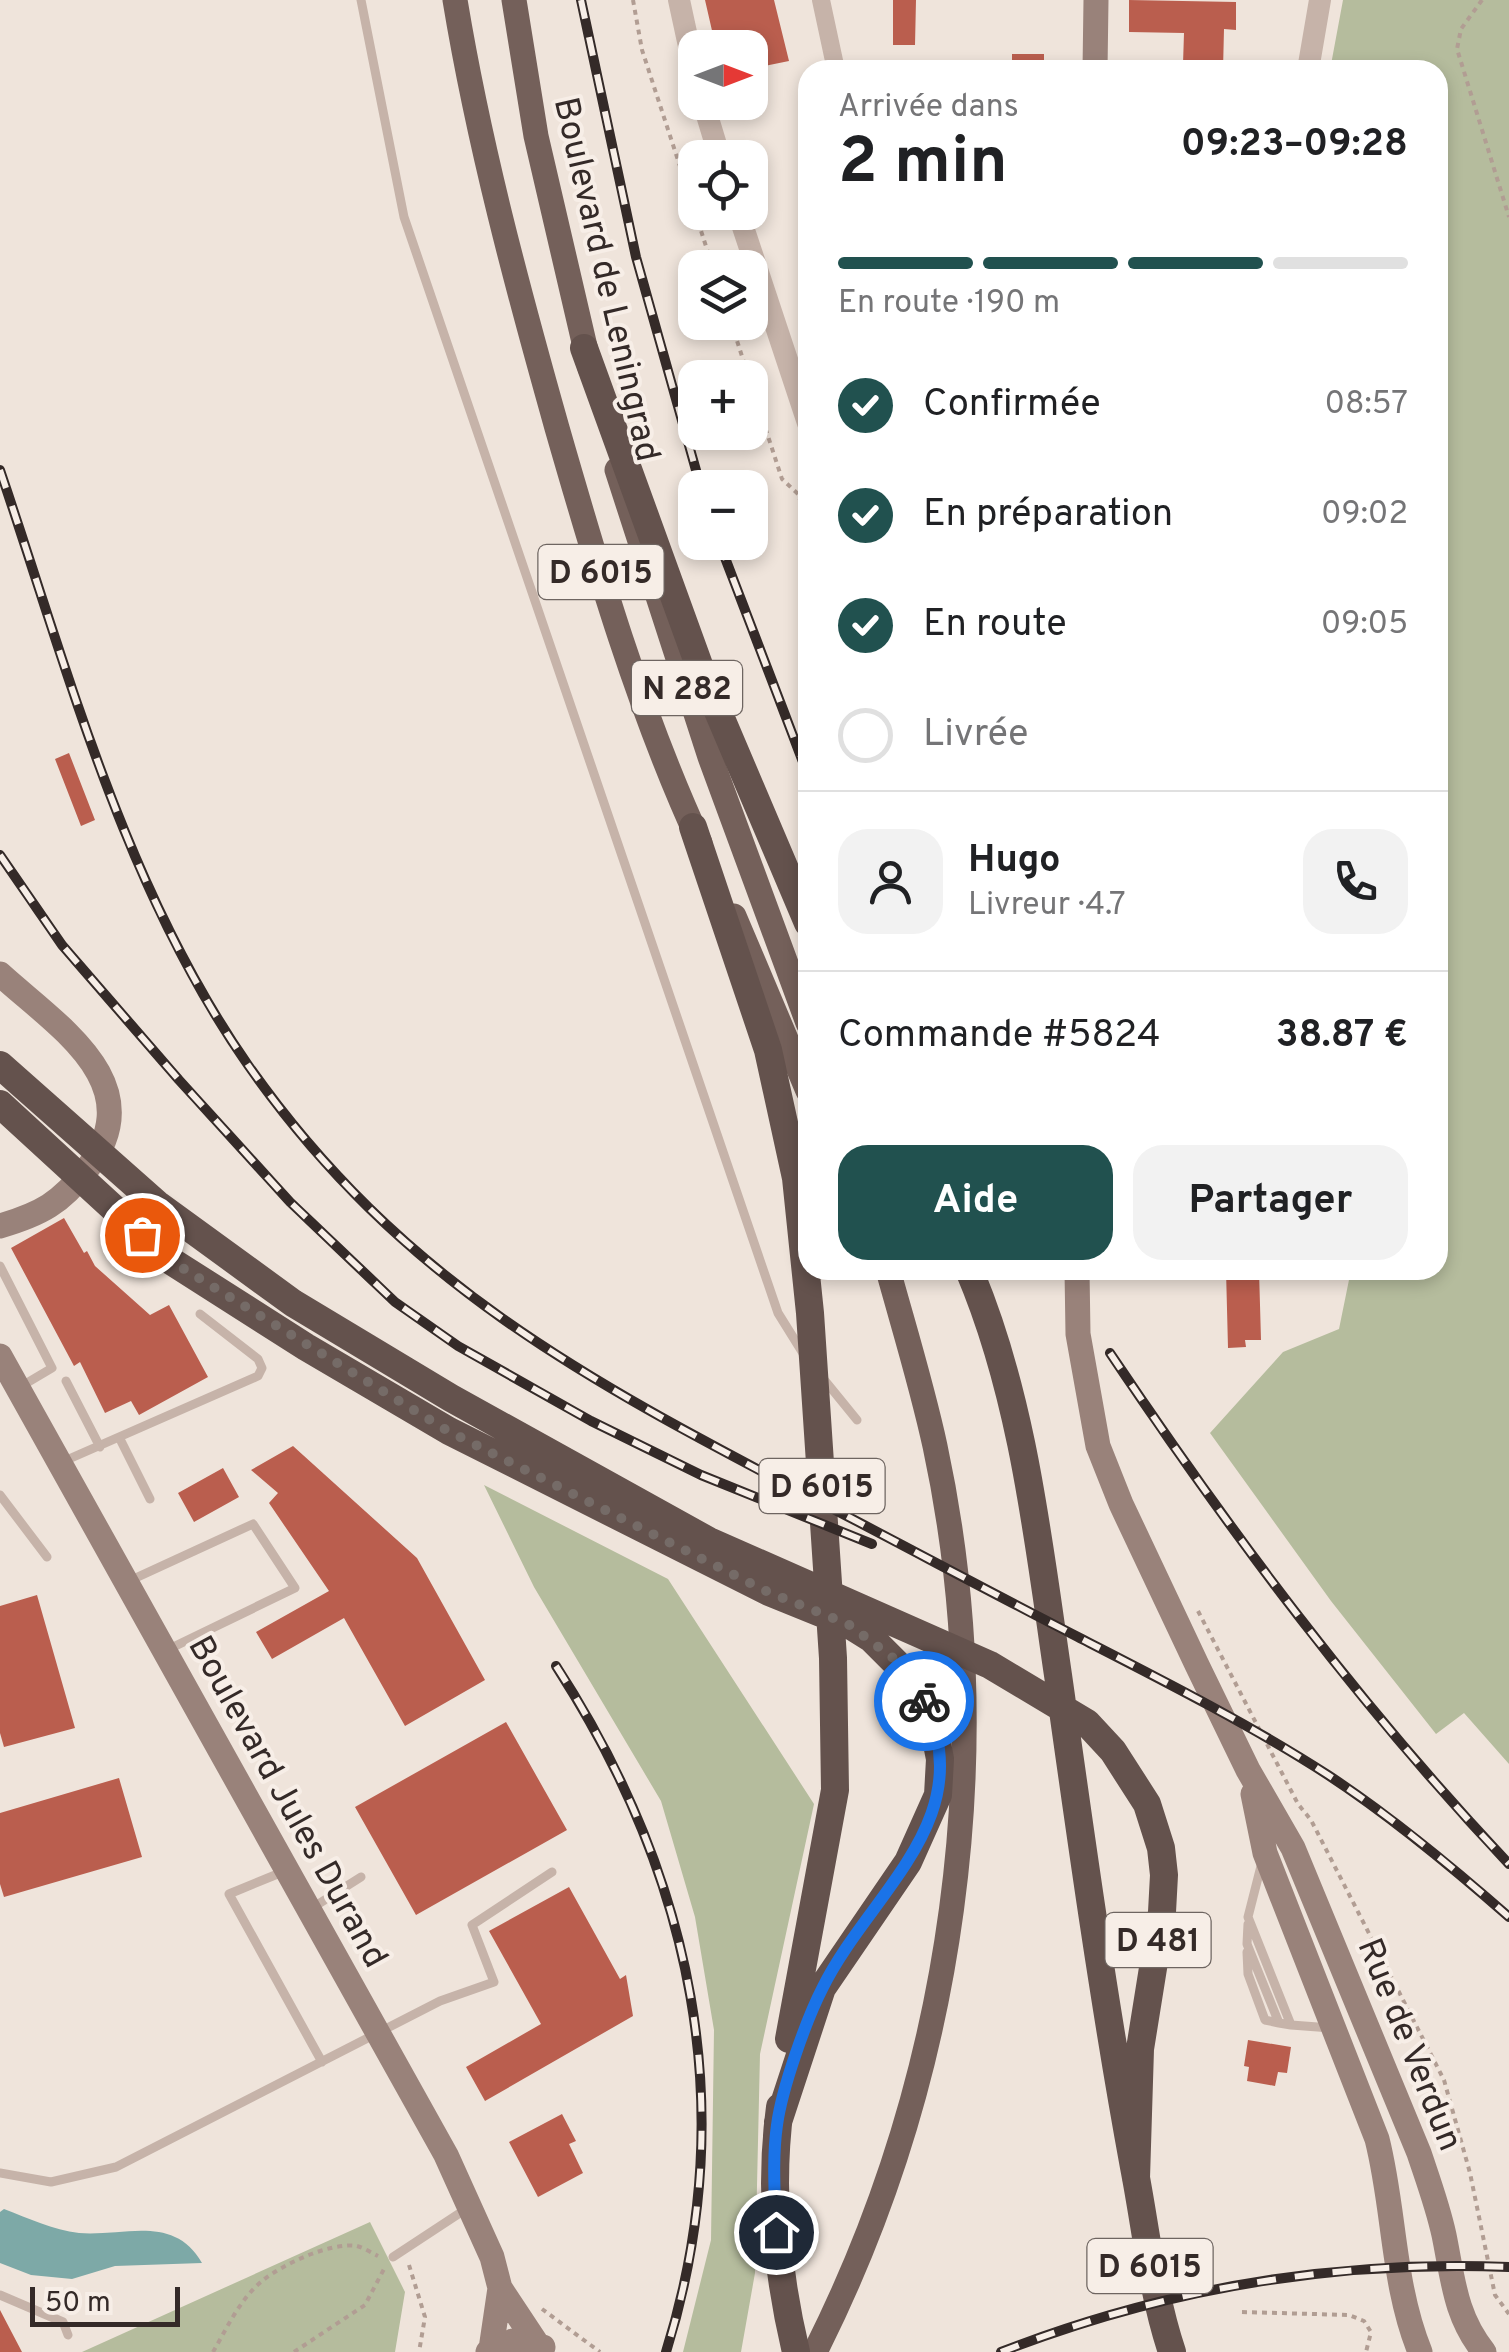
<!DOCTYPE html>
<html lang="fr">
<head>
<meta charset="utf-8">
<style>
  body { margin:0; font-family:Overpass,sans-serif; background:#f2f2f2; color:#202124; height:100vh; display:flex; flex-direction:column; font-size:38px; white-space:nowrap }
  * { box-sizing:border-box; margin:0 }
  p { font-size:32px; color:#757577 }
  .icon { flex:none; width:55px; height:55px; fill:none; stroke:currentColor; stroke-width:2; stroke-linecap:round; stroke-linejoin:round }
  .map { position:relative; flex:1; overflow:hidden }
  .drawer { position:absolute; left:798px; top:60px; width:650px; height:1220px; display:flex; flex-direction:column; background:#fff; border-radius:30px; box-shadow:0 5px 15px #0003 }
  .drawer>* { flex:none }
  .needle { width:65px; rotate:90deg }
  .buttons { position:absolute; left:678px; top:30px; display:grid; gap:20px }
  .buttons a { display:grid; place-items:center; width:90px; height:90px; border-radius:20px; background:#fff; box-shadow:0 5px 15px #0003; font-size:50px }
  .scale { position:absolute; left:30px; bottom:25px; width:150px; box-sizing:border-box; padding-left:10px; border:5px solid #342a28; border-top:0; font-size:28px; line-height:35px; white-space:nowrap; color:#342a28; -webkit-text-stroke:8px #f7eee7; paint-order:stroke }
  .pin { position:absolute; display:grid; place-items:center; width:85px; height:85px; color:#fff; margin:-42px; border:5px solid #fff; border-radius:50%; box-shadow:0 2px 10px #0007 }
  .courier { position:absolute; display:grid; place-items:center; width:100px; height:100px; margin:-50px; border:8px solid #1a73e8; border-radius:50%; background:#fff; color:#222; box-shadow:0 2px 12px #0007 }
  .summary em { font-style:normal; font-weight:700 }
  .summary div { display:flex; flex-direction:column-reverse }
  .summary { display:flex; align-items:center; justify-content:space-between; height:170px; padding:0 40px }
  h1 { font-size:65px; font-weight:700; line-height:75px }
  .bar { display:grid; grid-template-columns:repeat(4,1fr); gap:15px 10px; align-content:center; height:120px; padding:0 40px }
  .bar i { height:12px; border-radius:8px; background:#e0e0e0 }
  .bar .on { background:#21514f }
  .bar p { grid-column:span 4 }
  .line { display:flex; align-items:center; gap:25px; padding:0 40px; border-top:2px solid #e0e0e0 }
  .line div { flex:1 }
  .round { display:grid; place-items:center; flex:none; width:105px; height:105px; border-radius:30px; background:#f2f2f2 }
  ol { padding:0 40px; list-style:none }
  li { display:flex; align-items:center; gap:30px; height:110px }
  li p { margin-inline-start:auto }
  li .icon { padding:10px; border-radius:50%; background:#21514f; color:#fff; stroke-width:4 }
  li:last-child { color:#757577 }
  li i { width:55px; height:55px; border:5px solid #e0e0e0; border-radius:50% }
  .cta { display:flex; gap:20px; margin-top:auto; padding:20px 40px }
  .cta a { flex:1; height:115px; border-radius:30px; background:#21514f; color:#fff; font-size:40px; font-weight:700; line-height:115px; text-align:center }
  .cta a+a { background:#f2f2f2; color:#202124 }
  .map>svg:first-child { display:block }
</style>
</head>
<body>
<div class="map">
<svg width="1509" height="2352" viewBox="0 0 1509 2352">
  <rect width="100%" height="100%" fill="#efe4db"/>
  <path fill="#b5bc9d" d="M1343,0h166v1764l-45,-51 -28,21 -105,-133 -121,-168 73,-81 56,-23 12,-59h87v-1200h-108z
    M484,1485l184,94 146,225 -54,250 -5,219 -14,79h-58l28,-112 3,-210 -19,-113 -34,-116 -127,-214z
    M370,2222l35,70 -10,60h-313z"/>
  <path fill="#7da9a7" d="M4,2209c24,9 49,21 75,24 43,4 95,-20 123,30l-87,3 -43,13 -41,-4 -31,-12v-51z"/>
  <path fill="#ba5e4e" d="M705,0h69l15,61 -39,8v-21h-34z
    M893,0h23l-1,45h-22z
    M1129,0l107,2v28l-12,-1 -1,41h-26l1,-7 -15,1 1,-31 -55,-1z
    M1012,54h32v16h-32z
    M69,753l26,67 -14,6 -26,-67z
    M64,1218l20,35 3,-2 8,15 55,49 19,-10 39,72 -69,38 -8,-14 -26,12 -25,-51 -6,4 -63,-118z
    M1226,1270h33l2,70h-16l1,7 -18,1z
    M293,1446l124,112 68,122 -80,46 -61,-108 -72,41 -16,-27 73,-41 -60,-88 9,-10 -27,-23z
    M223,1468l16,29 -45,25 -16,-29z
    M37,1595l38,133 -71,19 -4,-14v-127z
    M506,1722l61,108 -151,85 -61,-108z
    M119,1778l23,79 -138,40 -4,-13v-71z
    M569,1887l51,92 6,-4 7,41 -148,85 -19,-34 75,-43 -52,-93z
    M1248,2040l43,7 -4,26 -9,-1 -3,14 -28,-5 2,-14 -5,-1z
    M562,2114l14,27 -7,3 14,29 -45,24 -29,-55z
    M0,2310l22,42h-22z"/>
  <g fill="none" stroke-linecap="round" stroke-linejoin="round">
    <path stroke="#b19d93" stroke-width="4" stroke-dasharray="5 5" stroke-linecap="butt" d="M633,0l9,50 53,162
      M1482,0l-21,29 -4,20 52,168
      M695,212l18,56
      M731,322l18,56
      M750,381l32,98 16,15 10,30
      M1198,1611l100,193 13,16 133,260 26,93 25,122 14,19
      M409,2265l16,52 -6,35
      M542,2309l58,43
      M1242,2312l107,3 15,6 7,11 -5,20
      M213,2352c14,-24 27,-53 49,-71 21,-17 68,-39 95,-35 7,2 15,7 21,10
      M294,2352l71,-47 19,-36"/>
    <path stroke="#c6b3a9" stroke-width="9" d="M361,0l43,217 374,1096 28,45
      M0,1266l52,102 -32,19
      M822,1377l35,43
      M66,1381l34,66
      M120,1439l30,60
      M62,1462l196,-86 4,-8 -4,-9 -58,-45
      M0,1495l47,62
      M129,1581l124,-57 42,64 -128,62
      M1261,1866l-13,51 43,108 40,3
      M285,1871l-56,23 93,168
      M312,1908l49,-31
      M1248,1924l-1,20 32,79 12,2
      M1247,1952l1,22 17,46 14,3
      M0,2173l51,9 65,-15 324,-166 54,-19 -22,-57 80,-53
      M393,2257l73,-48
      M0,2295l63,27 5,13"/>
    <path stroke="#c6b3a9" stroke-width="18" d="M821,0l15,70"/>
    <path stroke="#c6b3a9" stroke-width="22" d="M679,0l16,74
      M1308,70l12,-70
      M703,102l17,56
      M738,212l70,211"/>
    <path stroke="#99827a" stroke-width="25" d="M1095,70l1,-70
      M0,974c57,52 153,110 87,195 -26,34 -46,45 -87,57
      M1077,1270l1,64 20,112 23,58 76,161 51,105 45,78 126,305c9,27 19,54 25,82 9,44 11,81 40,117
      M0,1356l446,799 46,102 8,31 37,56
      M1253,1794l12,59 112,286c18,71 15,144 43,213
      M491,2349l9,-61
      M488,2352l25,-11 30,6"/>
    <path stroke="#74605a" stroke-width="25" d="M455,0c24,145 62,286 102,428 40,139 82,283 143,415
      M514,0l22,136 54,232
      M617,470l93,287 98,266
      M734,916l74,175
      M815,2352c139,-276 185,-603 120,-906 -13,-60 -31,-118 -47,-176"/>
    <path stroke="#64524d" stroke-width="28" d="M584,348l119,328 105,247
      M693,827l75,223 28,128 14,135 23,345 2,132 -46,249
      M0,1065l157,139 136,99 158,95 258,143 281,124 97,58 26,28 34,53 14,44 3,27 -2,37 -22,137 -4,129
      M0,1104l171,157 135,86 143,84 320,161 79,32 24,15 35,35 26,49 7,36 -2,36 -30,67 -86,126 -44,134
      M969,1270c54,127 69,269 89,405 23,164 46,329 76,492 12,62 18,125 38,185
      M780,2107c-11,82 -3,165 16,245"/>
    <g stroke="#342a28" stroke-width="10">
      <path id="rail" d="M581,0l55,257 65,231
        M0,470c68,201 125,419 248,595 153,218 339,315 568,435 87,45 174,92 262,137 84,43 171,87 250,138 64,42 123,91 181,142
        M719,542l89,233
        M0,855l62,90 117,135 111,122 105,100 63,44 133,75 110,54 171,69
        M1110,1353c121,180 250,353 399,511
        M556,1666c136,210 186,443 110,686
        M1001,2352c162,-63 334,-92 508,-85"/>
    </g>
    <use href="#rail" stroke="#f7eee7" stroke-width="6" stroke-dasharray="19" stroke-linecap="butt"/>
  </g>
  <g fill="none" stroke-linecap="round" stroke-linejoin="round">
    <path stroke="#756b67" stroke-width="10" stroke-dasharray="0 18" d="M142,1235l29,26 277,170 320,161 80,32 45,34 31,43"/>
    <path stroke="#1a73e8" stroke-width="12" d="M776,2232c-1,-36 -4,-72 1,-107 5,-37 29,-105 46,-138 46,-93 159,-169 101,-286"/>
  </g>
  <g text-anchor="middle" stroke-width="8" stroke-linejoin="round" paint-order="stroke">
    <g fill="#f7eee7" stroke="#6e6561" stroke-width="2.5">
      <rect x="538.5" y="545" width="125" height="54" rx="8"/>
      <rect x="632" y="661" width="110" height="54" rx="8"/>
      <rect x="759.5" y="1459" width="125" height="54" rx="8"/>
      <rect x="1105.5" y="1913" width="105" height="54" rx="8"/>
      <rect x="1087.5" y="2239" width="125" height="54" rx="8"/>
    </g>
    <g font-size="32" font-weight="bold" fill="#342a28">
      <text x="601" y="583">D 6015</text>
      <text x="687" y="699">N 282</text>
      <text x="822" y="1497">D 6015</text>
      <text x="1158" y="1951">D 481</text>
      <text x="1150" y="2277">D 6015</text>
    </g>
    <g font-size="35" fill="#342a28" stroke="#f7eee7">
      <text transform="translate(608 279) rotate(77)" y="12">Boulevard de Leningrad</text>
      <text transform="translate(289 1801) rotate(61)" y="12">Boulevard Jules Durand</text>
      <text transform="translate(1411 2044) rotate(68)" y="12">Rue de Verdun</text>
    </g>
  </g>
</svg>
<div class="buttons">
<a><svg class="needle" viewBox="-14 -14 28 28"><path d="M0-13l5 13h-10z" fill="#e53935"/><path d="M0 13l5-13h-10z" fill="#757577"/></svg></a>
<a><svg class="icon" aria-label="locate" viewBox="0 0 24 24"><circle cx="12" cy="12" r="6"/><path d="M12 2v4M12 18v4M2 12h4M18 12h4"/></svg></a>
<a><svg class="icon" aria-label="layers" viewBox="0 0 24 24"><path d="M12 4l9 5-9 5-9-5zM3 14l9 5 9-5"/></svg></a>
<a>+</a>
<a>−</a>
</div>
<div class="scale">50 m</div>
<div class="pin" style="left:142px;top:1235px;background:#ea580c"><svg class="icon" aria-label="bag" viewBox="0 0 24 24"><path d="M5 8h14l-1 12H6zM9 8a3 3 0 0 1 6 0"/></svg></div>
<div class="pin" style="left:776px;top:2232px;background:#1f2937"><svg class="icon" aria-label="home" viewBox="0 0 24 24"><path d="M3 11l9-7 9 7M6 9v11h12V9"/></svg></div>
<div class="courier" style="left:924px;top:1701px"><svg class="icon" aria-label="bike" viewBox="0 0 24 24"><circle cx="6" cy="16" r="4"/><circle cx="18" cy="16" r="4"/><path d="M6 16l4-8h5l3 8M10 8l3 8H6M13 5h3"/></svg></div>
<section class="drawer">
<div class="summary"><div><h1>2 min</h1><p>Arrivée dans</p></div><em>09:23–09:28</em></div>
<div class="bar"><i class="on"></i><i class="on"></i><i class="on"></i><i></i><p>En route · 190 m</p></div>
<ol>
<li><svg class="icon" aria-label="check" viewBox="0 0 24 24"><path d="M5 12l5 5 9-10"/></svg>Confirmée<p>08:57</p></li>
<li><svg class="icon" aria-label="check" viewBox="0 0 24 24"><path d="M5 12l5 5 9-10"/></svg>En préparation<p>09:02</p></li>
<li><svg class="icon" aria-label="check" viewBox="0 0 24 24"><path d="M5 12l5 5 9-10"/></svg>En route<p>09:05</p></li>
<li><i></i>Livrée</li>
</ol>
<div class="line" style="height:180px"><a class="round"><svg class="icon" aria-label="person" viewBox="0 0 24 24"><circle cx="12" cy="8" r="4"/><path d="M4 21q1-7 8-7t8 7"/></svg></a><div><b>Hugo</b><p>Livreur · 4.7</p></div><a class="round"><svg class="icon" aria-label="phone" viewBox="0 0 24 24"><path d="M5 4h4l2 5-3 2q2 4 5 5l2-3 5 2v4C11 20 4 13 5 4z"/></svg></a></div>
<div class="line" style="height:130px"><div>Commande #5824</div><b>38.87 €</b></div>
<div class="cta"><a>Aide</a><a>Partager</a></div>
</section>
</div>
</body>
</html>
